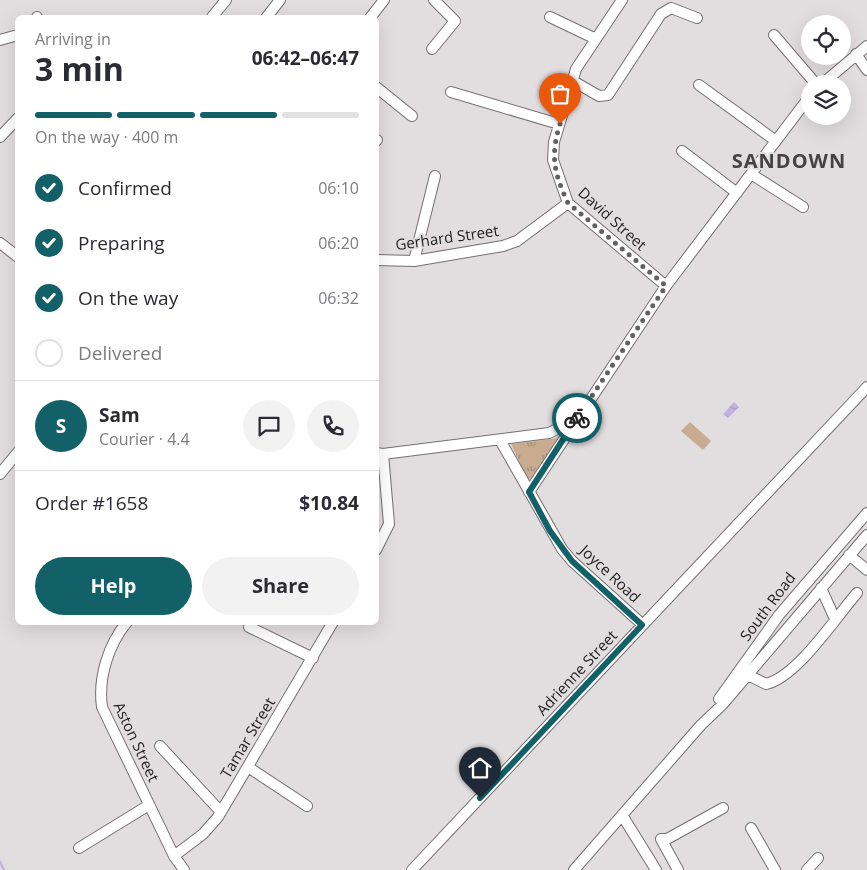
<!DOCTYPE html>
<html lang="en">
<head>
<meta charset="utf-8">
<style>
  body { margin:0; font-family:"Open Sans",sans-serif; background:#f2f2f3; color:#2b2b33; height:100vh; display:flex; flex-direction:column; font-size:19px; white-space:nowrap }
  * { box-sizing:border-box; margin:0 }
  p { font-size:16px; color:#7c7c81 }
  .icon { flex:none; width:28px; height:28px; fill:none; stroke:currentColor; stroke-width:2; stroke-linecap:round; stroke-linejoin:round }
  .map { position:relative; flex:1; overflow:hidden }
  .panel { position:absolute; left:15px; top:15px; width:364px; height:610px; display:flex; flex-direction:column; background:#fff; border-radius:8px; box-shadow:0 5px 20px #0002 }
  .panel>* { flex:none }
  .fabs { position:absolute; left:801px; top:15px; display:grid; gap:10px }
  .fabs a { display:grid; place-items:center; width:50px; height:50px; border-radius:50%; background:#fff; box-shadow:0 5px 20px #0002; font-size:25px }
  .pin { position:absolute; display:grid; place-items:center; width:42px; height:42px; color:#fff; margin:-51px -21px; border-radius:50% 50% 50% 0; rotate:-45deg; box-shadow:0 0 5px #0007 }
  .pin .icon { rotate:45deg }
  .courier { position:absolute; display:grid; place-items:center; width:50px; height:50px; margin:-25px; border:4px solid #126169; border-radius:50%; background:#fff; color:#222; box-shadow:0 1px 6px #0007 }
  .overview em { font-style:normal; font-weight:700 }
  .overview div { display:flex; flex-direction:column-reverse }
  .overview { display:flex; align-items:center; justify-content:space-between; height:85px; padding:0 20px }
  h1 { font-size:32px; font-weight:700; line-height:38px }
  .bar { display:grid; grid-template-columns:repeat(4,1fr); gap:8px 5px; align-content:center; height:60px; padding:0 20px }
  .bar i { height:6px; border-radius:4px; background:#e1e1e2 }
  .bar .on { background:#126169 }
  .bar p { grid-column:span 4 }
  .line { display:flex; align-items:center; gap:12px; padding:0 20px; border-top:1px solid #e1e1e2 }
  .line div { flex:1 }
  .round { display:grid; place-items:center; flex:none; width:52px; height:52px; border-radius:26px; background:#f2f2f3 }
  ol { padding:0 20px; list-style:none }
  li { display:flex; align-items:center; gap:15px; height:55px }
  li p { margin-inline-start:auto }
  li .icon { padding:5px; border-radius:50%; background:#126169; color:#fff; stroke-width:4 }
  li:last-child { color:#7c7c81 }
  li i { width:28px; height:28px; border:2px solid #e1e1e2; border-radius:50% }
  .button { display:flex; gap:10px; margin-top:auto; padding:10px 20px }
  .button a { flex:1; height:58px; border-radius:30px; background:#126169; color:#fff; font-size:20px; font-weight:700; line-height:58px; text-align:center }
  .button a+a { background:#f2f2f3; color:#2b2b33 }
  .map>svg:first-child { display:block }
</style>
</head>
<body>
<div class="map">
<svg width="867" height="870" viewBox="0 0 867 870">
  <defs>
    <pattern id="grass-tufts" width="24" height="20" patternUnits="userSpaceOnUse" patternTransform="scale(1.25)"><rect width="24" height="20" fill="#c9ab8f"/><path d="M3 7l-1-3M5 7V3M7 7l1-3M15 17l-1-3M17 17v-4M19 17l1-3" fill="none" stroke="#a38b74"/></pattern>
    <pattern id="water-waves" width="16" height="10" patternUnits="userSpaceOnUse" patternTransform="scale(1.25)"><rect width="16" height="10" fill="#c2b2e2"/><path d="M0 5q4-4 8 0t8 0" fill="none" stroke="#a699c1"/></pattern>
  </defs>
  <rect width="100%" height="100%" fill="#e2ddde"/>
  <path fill="url(#grass-tufts)" d="M559,438l-27,41 -5,-1 -16,-34z"/>
  <path fill="#c9ab8f" d="M690,422l21,19 -8,9 -22,-19z"/>
  <path fill="url(#water-waves)" d="M734,402l5,5 -11,11 -5,-4z"/>
  <g fill="none" stroke-linecap="round" stroke-linejoin="round">
    <path stroke="#c2b2e2" stroke-width="2.5" d="M0,862l4,8"/>
    <g stroke="#747071" stroke-width="12">
      <path id="minor" d="M622,0l-46,69 -22,73 -1,18 15,43 98,83
        M212,17l14,-17
        M550,17l46,22
        M37,18v-1
        M266,18l14,-18
        M370,18l14,-18
        M774,35l42,49
        M0,40l18,-5
        M432,49l23,-28 -21,-21
        M856,54l11,16
        M573,81l26,15 9,-1 53,-81 10,-6 26,10
        M822,84l45,-38
        M699,85l77,56
        M376,87l36,29
        M451,92l108,32
        M0,137l18,-19
        M376,141l1,-1
        M682,151l55,42
        M751,174l52,33
        M0,243l18,14
        M376,260l38,1 89,-15 14,-5 51,-38
        M414,261l21,-85
        M500,440l62,109 10,12 71,64
        M376,453l7,1 166,-21 24,-12
        M0,474l18,-22
        M529,492l137,-206 144,-190
        M376,550l13,-26 -6,-70
        M849,555l18,15
        M821,588l14,31
        M127,622c-19,23 -29,56 -25,85l72,149 10,14
        M249,627l64,31
        M748,675l18,9c31,-7 70,-67 91,-91
        M719,699l60,-84 88,-102
        M160,746l61,66
        M248,767l59,39
        M622,815l34,55
        M751,828l24,42
        M79,848l70,-43
        M174,856l29,-22 15,-17 115,-195
        M412,870l455,-483
        M574,870l127,-145 21,-20 145,-170
        M678,870l-17,-31h6l56,-31
        M807,870l11,-12"/>
    </g>
    <use href="#minor" stroke="#fff" stroke-width="10"/>
  </g>
  <g fill="none" stroke-linecap="round" stroke-linejoin="round">
    <path stroke="#636061" stroke-width="5" stroke-dasharray="0 9" d="M560,124c-10,32 -6,49 8,79l98,83 -89,132"/>
    <path stroke="#126169" stroke-width="6" d="M480,798l162,-173 -70,-64 -22,-30 -21,-39 48,-74"/>
  </g>
  <g text-anchor="middle" stroke-width="4" stroke-linejoin="round" paint-order="stroke">
    <g font-size="15" fill="#1f1d1d" stroke="#e2ddde">
      <text transform="translate(612 219) rotate(42)" y="5">David Street</text>
      <text transform="translate(447 238) rotate(-8)" y="5">Gerhard Street</text>
      <text transform="translate(610 574) rotate(43)" y="5">Joyce Road</text>
      <text transform="translate(768 607) rotate(-53)" y="5">South Road</text>
      <text transform="translate(577 673) rotate(-47)" y="5">Adrienne Street</text>
      <text transform="translate(248 738) rotate(-59)" y="5">Tamar Street</text>
      <text transform="translate(136 742) rotate(65)" y="5">Aston Street</text>
    </g>
    <g font-size="20" font-weight="bold" letter-spacing="1" fill="#454243" stroke="#e2ddde">
      <text x="789" y="168">SANDOWN</text>
    </g>
  </g>
</svg>
<div class="fabs">
<a><svg class="icon" aria-label="locate" viewBox="0 0 24 24"><circle cx="12" cy="12" r="6"/><path d="M12 2v4M12 18v4M2 12h4M18 12h4"/></svg></a>
<a><svg class="icon" aria-label="layers" viewBox="0 0 24 24"><path d="M12 4l9 5-9 5-9-5zM3 14l9 5 9-5"/></svg></a>
</div>
<div class="pin" style="left:560px;top:124px;background:#ea580c"><svg class="icon" aria-label="bag" viewBox="0 0 24 24"><path d="M5 8h14l-1 12H6zM9 8a3 3 0 0 1 6 0"/></svg></div>
<div class="pin" style="left:480px;top:798px;background:#1f2937"><svg class="icon" aria-label="home" viewBox="0 0 24 24"><path d="M3 11l9-7 9 7M6 9v11h12V9"/></svg></div>
<div class="courier" style="left:577px;top:418px"><svg class="icon" aria-label="bike" viewBox="0 0 24 24"><circle cx="6" cy="16" r="4"/><circle cx="18" cy="16" r="4"/><path d="M6 16l4-8h5l3 8M10 8l3 8H6M13 5h3"/></svg></div>
<section class="panel">
<div class="overview"><div><h1>3 min</h1><p>Arriving in</p></div><em>06:42–06:47</em></div>
<div class="bar"><i class="on"></i><i class="on"></i><i class="on"></i><i></i><p>On the way · 400 m</p></div>
<ol>
<li><svg class="icon" aria-label="check" viewBox="0 0 24 24"><path d="M5 12l5 5 9-10"/></svg>Confirmed<p>06:10</p></li>
<li><svg class="icon" aria-label="check" viewBox="0 0 24 24"><path d="M5 12l5 5 9-10"/></svg>Preparing<p>06:20</p></li>
<li><svg class="icon" aria-label="check" viewBox="0 0 24 24"><path d="M5 12l5 5 9-10"/></svg>On the way<p>06:32</p></li>
<li><i></i>Delivered</li>
</ol>
<div class="line" style="height:90px"><b class="round" style="background:#126169;color:#fff">S</b><div><b>Sam</b><p>Courier · 4.4</p></div><a class="round"><svg class="icon" aria-label="chat" viewBox="0 0 24 24"><path d="M4 5h16v11H9l-5 4z"/></svg></a><a class="round"><svg class="icon" aria-label="phone" viewBox="0 0 24 24"><path d="M5 4h4l2 5-3 2q2 4 5 5l2-3 5 2v4C11 20 4 13 5 4z"/></svg></a></div>
<div class="line" style="height:65px"><div>Order #1658</div><b>$10.84</b></div>
<div class="button"><a>Help</a><a>Share</a></div>
</section>
</div>
</body>
</html>
